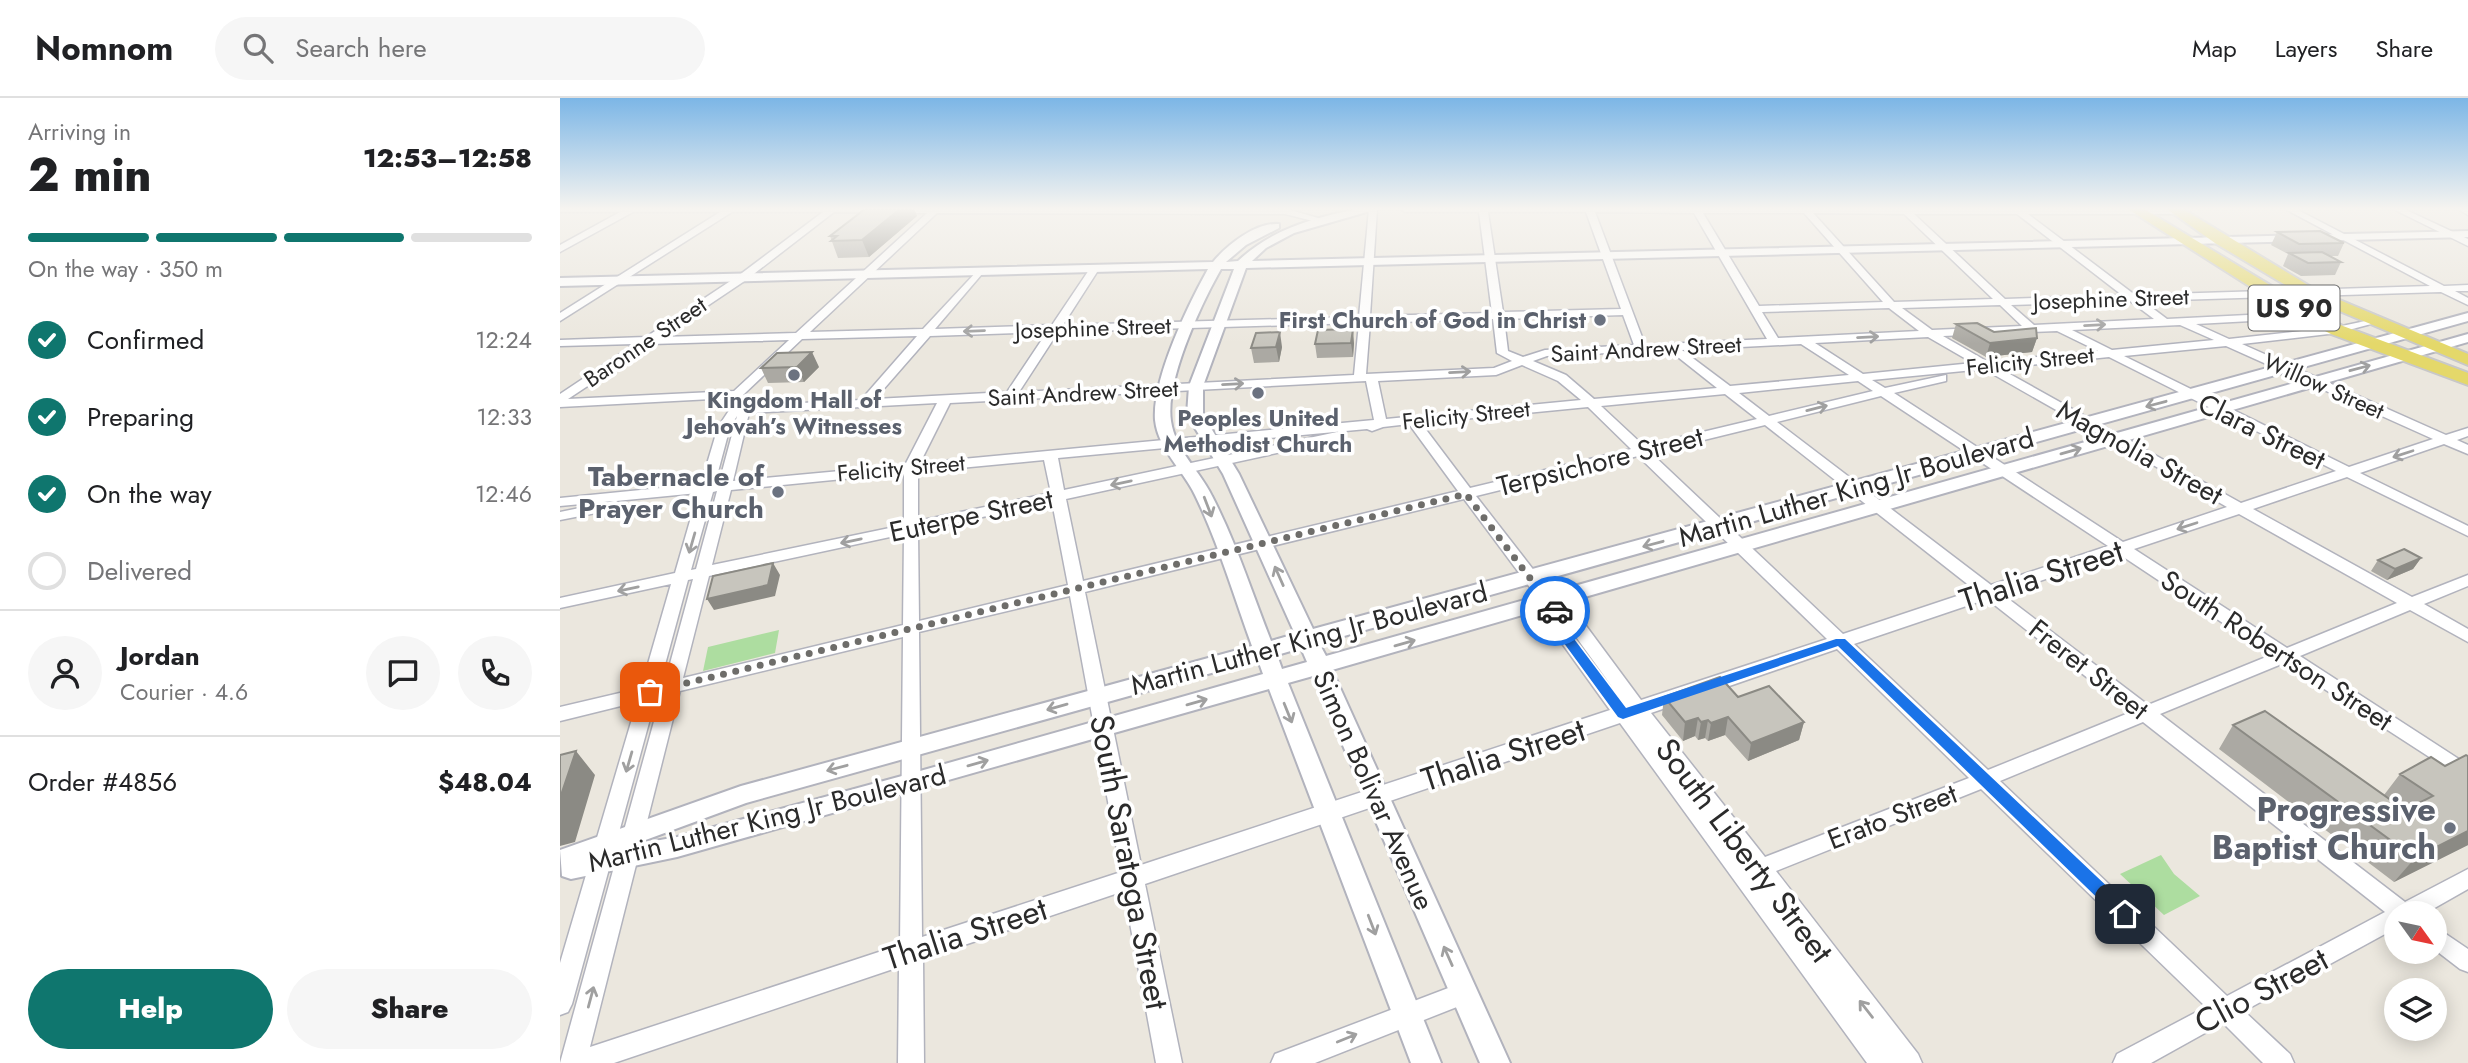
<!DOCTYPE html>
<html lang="en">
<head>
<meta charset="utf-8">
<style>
  body { margin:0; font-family:Jost,sans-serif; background:#f6f6f6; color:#202124; height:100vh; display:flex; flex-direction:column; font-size:26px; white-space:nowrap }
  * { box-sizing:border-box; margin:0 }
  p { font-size:23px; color:#757577 }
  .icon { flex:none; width:38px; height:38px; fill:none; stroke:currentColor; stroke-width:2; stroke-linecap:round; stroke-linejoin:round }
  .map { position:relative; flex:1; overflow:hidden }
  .details { display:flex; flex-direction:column; background:#fff; width:560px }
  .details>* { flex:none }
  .needle { width:46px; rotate:123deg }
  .tools { position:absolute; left:1824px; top:803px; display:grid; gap:14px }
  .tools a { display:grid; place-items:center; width:63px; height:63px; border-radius:50%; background:#fff; box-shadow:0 4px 18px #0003; font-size:35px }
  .pin { position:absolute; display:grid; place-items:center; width:60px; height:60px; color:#fff; margin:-30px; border-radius:14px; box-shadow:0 4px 10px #0006 }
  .courier { position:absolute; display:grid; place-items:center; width:70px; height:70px; margin:-35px; border:5px solid #1a73e8; border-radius:50%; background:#fff; color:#222; box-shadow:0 2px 9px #0007 }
  .overview em { font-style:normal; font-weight:800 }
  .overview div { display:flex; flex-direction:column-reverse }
  .overview { display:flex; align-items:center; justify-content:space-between; height:119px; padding:0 28px }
  h1 { font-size:46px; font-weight:800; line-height:52px }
  .bar { display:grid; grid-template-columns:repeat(4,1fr); gap:10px 7px; align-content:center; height:84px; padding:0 28px }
  .bar i { height:9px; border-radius:5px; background:#e0e0e0 }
  .bar .active { background:#0f766e }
  .bar p { grid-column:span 4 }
  .line { display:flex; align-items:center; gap:18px; padding:0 28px; border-top:2px solid #e0e0e0 }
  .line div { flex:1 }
  .round { display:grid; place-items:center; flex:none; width:74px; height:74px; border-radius:37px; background:#f6f6f6 }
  ol { padding:0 28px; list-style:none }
  li { display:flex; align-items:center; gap:21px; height:77px }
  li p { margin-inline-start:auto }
  li .icon { padding:7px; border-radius:50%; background:#0f766e; color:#fff; stroke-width:4 }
  li:last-child { color:#757577 }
  li i { width:38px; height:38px; border:4px solid #e0e0e0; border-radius:50% }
  .primary-button { display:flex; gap:14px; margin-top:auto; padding:14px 28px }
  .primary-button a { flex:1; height:80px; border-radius:42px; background:#0f766e; color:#fff; font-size:28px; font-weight:800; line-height:80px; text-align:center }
  .primary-button a+a { background:#f6f6f6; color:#202124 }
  header { display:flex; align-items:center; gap:42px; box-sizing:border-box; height:98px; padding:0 35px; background:#fff; border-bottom:2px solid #e0e0e0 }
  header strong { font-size:33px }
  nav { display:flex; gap:38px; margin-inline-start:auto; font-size:24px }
  .search { width:490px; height:63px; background:#f6f6f6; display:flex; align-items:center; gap:18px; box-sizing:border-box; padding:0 24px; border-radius:38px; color:#757577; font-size:26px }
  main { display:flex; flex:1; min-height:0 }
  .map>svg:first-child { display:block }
</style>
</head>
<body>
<header>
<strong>Nomnom</strong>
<div class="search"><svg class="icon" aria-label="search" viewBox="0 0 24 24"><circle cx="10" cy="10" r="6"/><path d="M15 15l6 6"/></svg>Search here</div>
<nav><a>Map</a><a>Layers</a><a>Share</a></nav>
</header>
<main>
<section class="details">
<div class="overview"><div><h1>2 min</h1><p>Arriving in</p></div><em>12:53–12:58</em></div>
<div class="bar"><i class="active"></i><i class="active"></i><i class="active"></i><i></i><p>On the way · 350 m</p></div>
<ol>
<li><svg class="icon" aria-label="check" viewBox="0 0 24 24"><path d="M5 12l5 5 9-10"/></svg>Confirmed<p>12:24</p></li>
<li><svg class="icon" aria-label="check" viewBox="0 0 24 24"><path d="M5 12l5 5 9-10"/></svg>Preparing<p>12:33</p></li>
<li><svg class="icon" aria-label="check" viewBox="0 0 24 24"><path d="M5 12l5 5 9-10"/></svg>On the way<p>12:46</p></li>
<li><i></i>Delivered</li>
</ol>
<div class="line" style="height:126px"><a class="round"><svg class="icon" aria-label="person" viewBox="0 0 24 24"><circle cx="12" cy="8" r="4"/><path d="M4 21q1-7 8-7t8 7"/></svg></a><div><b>Jordan</b><p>Courier · 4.6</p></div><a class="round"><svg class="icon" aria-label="chat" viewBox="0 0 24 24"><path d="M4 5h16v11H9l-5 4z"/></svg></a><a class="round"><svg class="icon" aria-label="phone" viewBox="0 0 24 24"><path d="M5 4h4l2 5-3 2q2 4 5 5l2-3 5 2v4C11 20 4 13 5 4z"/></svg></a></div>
<div class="line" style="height:91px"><div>Order #4856</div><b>$48.04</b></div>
<div class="primary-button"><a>Help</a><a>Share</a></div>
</section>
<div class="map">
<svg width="1908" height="965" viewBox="0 0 1908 965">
  <rect width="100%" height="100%" fill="#ebe7de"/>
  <path fill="#addda0" d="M219,532l-4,23 -72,18 5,-24z
    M1601,757l13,19 26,22 -36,19 -44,-41z"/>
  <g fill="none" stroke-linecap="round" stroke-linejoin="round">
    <g stroke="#b2b3bd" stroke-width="3">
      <path id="minor" d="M0,111h727l38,11 -4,3 -36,-9 -348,-1 -127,119 113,-3 56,-60 5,3 -2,2 -47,55 117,-4 39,-58 3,-1 5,3 -36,56 296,-8 10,-108h8l-7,107 122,-3 -13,-101h-74l-4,-3h778l4,3 -1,2h-154l107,81 295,-9 -145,-77h11l148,77 24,-1v6h-13l13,7v7l-27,-13 -298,9 24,18 140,-7 5,3 -5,3 -111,6 33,15 108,-12 38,-8v4l-38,10 -95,11 204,91 22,-7v8l-11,4 11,5v9l-24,-10 -84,29 108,53v10l-121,-59 -94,32 159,88 56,-22v11l-44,18 44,25v13l-58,-32 -110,46 168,109v17l-184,-119 -124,51 245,188 63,-33v20l-44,25h-28v14l-152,83 46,43 4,9h-31l-40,-40 -72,40h-38l4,-9 89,-47 -225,-218 -205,82 142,183 4,9h-55l-247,-340 -475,161 37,179h-26l-32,-172 -201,68 1,104h-26l1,-96 -285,96h-54l101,-367 -5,1 -84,307 -4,8 -8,3v-52l77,-261 -77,19v-14l81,-19 30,-104 -111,24v-10l115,-25 23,-80 -82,8 7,4 -2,3 -61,12v-8l54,-11 -54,5v-8l141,-14 17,-57 12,-18 1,-11 -171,9v-13l75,-50 -75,2v-6l86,-3 92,-61 85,-64h-91l-172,109v-8l160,-101h-87l-73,40v-7l60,-33h-60zM274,114l93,1 -131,120 -135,4 85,-57zM928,114h98l35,97 -118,3zM1035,114l99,1 73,126 -122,6zM1143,115h101l79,89 -124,4zM1253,115l91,1 89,85 -99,3zM1354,116h103l105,81 -117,4zM1570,203l24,18 -120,6 -23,-20zM1440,207l22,21 -90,4 -30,-22zM1329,210l30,23 -141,7 -16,-26zM1063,217l11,30 -89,5 -22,7 -15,-6 -4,-32zM933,221l4,34 15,8 -18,7 -128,6 4,-51zM799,225l-5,52 -335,17 39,-60zM1620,227l34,15 -102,10 -40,-20zM1497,233l41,20 -110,11 -45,-26zM487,234l-40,60 -132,7 55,-63zM357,238l-56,64 -119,6 1,-11 59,-56zM1368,239l45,26 -110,11 -48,-31zM229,242l-55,51 -166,8 83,-55zM1241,246l48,31 -119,11 -48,-36zM1666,248l207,93 -84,28 -225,-111zM1109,252l48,38 -123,11 -28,-24 -33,-14 14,-5zM1549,259l227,114 -95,32 -242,-135zM962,267l36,16 23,19 -195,19 -8,-38 118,-6zM1424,271l243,138 -104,35 -229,-149 52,-12v-6l-61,13 -13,-8zM806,283l8,39 -454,43 30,-60zM1298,283l15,10 -104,25 -30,-23zM1165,296l32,25 -113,27 -43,-40zM1321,298l227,150 -117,39 -214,-163zM377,305l-32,62 -172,16 16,-68zM1028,309l43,42 -161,39 -49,-65zM177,318l-18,67h-4l15,-56zM849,326l49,67 -375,90 -17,-82 271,-59 6,-4 -6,-4 -273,58 -6,-32 309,-29 5,2 11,-4zM1205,327l210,165 -132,44 -192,-181zM1078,358l189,183 -186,61 -63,-85 -18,-11 -84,-108zM484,362l7,33 -133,28v-49zM344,375v52l-192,40 19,-75zM157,393l-21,78 -5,1 22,-78zM904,401l82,110 2,15 62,86 -469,155 -56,-273zM492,404l16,83 -149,36 -1,-90zM1679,416l158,89 -110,45 -153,-99zM344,436l-1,91 -220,53 26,-102zM1559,456l152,101 -123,50 -146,-111zM133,481l-28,103 -5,1 28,-103zM510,498l51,276 -199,65 -3,-305zM1427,501l144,113 -143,58 -134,-126zM1004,523l2,2 47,65 -49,-65zM343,539l-3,308 -310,102 90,-356zM1277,551l132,129 -204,79 -114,-144zM1583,624l242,190 -158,84 -227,-215z
        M1833,111h11l64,30v7z
        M1898,111h10v6z
        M1874,828l34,23v23l-8,-3 -26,-20z
        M904,884l8,3 4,8 -4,8 -157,62h-44l4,-9z"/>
    </g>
    <g stroke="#b2b3bd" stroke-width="4">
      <path id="tertiary" d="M797,111h20l-83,24 -28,15 -14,13 1216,-30v6l-1222,31 -43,118v29l36,59 74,155 1155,-316v8l-1149,322 7,13 1142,-322v8l-1136,328 178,393h-30l-167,-387 -25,7 153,380h-30l-142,-374 -592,168 -106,22 -9,-3 -2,-26 181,-64 511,-140c-18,-49 -34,-104 -57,-151 -12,-25 -37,-46 -40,-75 -3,-41 33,-115 53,-151l-648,17v-8l653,-16c14,-17 43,-40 66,-38v4l-33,17 -20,17 12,-1c34,-32 75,-43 119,-52zM661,171h13l-45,117 -2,29 36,59 72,160 -24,7c-19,-48 -35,-99 -59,-145 -12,-25 -37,-46 -41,-75 -6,-40 30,-117 50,-152zM741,550l6,14 -25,7 -5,-14zM698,562l5,14 -350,99 -236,64 -45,8 114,-42z"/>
    </g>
    <g stroke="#c8c8c8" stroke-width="4">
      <path id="primary" d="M1568,111h16l169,102 30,15 125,47v12l-137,-51 -30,-15z
        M1607,111h16l133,81 152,64v11l-164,-69 -89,-53z"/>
    </g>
    <use href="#minor" fill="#fff" fill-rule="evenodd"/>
    <use href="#tertiary" fill="#fff" fill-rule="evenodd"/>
    <use href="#primary" fill="#e4d86a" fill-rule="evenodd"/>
  </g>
  <path fill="#aba9a3" d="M301,111h53l3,7 -48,41 -31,1 -8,-22 32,-25z
    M1717,134l67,11 -6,13h-7l10,6 -6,13 -34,1 -18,-10 5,-12 -17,-9z
    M1396,226l38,8 43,6 -5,14 -46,5 -34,-19z
    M794,245l-1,14 -36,1 -2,-14z
    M722,249l-3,15 -25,1 -3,-15z
    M259,269l-15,15 -36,1 -7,-15z
    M1861,460l-8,11 -26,11 -16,-9 7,-11z
    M1104,599h74l66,25 -5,18 -51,21 -23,-26 -17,6 -3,-3 -7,2 -3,-4 -12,5 -21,-26z
    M1673,627l151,70 16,-21 45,-8 23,-10v89l-74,37 -175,-133z"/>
  <path fill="#8b8a84" d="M340,111h14l3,7 -48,41 -7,-17z
    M793,231l1,14 -1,14 -2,-14z
    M720,234l2,15 -3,15 -3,-15z
    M1477,240l-5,14 -46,5 4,-14z
    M252,254l7,15 -15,15 -7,-15z
    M1861,460l-8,11 -26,11 8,-11z
    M213,465l7,12 -5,21 -61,14 -7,-11z
    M1168,619l-3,18 -17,6 3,-18z
    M1138,620l-3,18 -12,5 2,-19z
    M1148,622l-3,18 -7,2 3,-18z
    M1244,624l-5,18 -51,21 3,-18z
    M16,653l19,24 -20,67 -15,4v-48z
    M1908,733v14l-74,37 21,-24z"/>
  <path fill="#c7c5bd" stroke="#8b8a84" stroke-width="2" d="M305,111h35l-38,31 -31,1 6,-5h-7z
    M1760,133l24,12 -45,1 -22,-12z
    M1762,154l19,10 -33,1 -19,-10z
    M1417,225l17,9 42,-4 1,10 -47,5 -34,-19z
    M793,231l-2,14 -36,1 3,-14z
    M720,234l-4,15 -25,1 5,-15z
    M252,254l-15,15 -36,1 16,-15z
    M1844,451l17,9 -26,11 -17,-9z
    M213,465l-5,22 -61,14 6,-23z
    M1160,579l18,20 31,-11 35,36 -53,21 -23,-26 -17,6 -3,-3 -7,2 -3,-4 -13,4 -21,-25z
    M1705,613l140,99 28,-14 -33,-22 31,-17 14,9 21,-11 2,1v75l-53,27 -182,-133z
    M16,653l-16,47v-43z"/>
  <defs><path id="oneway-shaft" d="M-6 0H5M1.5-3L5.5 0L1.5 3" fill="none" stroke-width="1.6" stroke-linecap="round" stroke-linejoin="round" transform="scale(1.75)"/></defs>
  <g stroke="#a0a0a0">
    <use href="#oneway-shaft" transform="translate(1535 227) rotate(-3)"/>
    <use href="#oneway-shaft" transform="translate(414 233) rotate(178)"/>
    <use href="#oneway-shaft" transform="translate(1308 239) rotate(-3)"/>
    <use href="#oneway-shaft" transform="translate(1800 270) rotate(-15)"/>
    <use href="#oneway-shaft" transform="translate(900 274) rotate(-3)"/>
    <use href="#oneway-shaft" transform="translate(673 286) rotate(-3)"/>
    <use href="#oneway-shaft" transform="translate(1596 306) rotate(165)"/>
    <use href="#oneway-shaft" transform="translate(1257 310) rotate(-14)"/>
    <use href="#oneway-shaft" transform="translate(1511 353) rotate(-16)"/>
    <use href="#oneway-shaft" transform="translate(1843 356) rotate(162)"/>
    <use href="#oneway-shaft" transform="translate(561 385) rotate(168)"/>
    <use href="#oneway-shaft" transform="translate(648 409) rotate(69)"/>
    <use href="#oneway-shaft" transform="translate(1627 428) rotate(162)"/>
    <use href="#oneway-shaft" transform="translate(291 443) rotate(168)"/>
    <use href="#oneway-shaft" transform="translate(132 445) rotate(106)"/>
    <use href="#oneway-shaft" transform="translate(1093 446) rotate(165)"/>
    <use href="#oneway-shaft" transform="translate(719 478) rotate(-114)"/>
    <use href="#oneway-shaft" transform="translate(68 491) rotate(168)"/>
    <use href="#oneway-shaft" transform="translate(845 545) rotate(-16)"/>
    <use href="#oneway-shaft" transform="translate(637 604) rotate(-16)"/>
    <use href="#oneway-shaft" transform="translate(497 609) rotate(164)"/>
    <use href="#oneway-shaft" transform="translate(728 615) rotate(68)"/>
    <use href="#oneway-shaft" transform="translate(69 664) rotate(106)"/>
    <use href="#oneway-shaft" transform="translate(418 665) rotate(-16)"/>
    <use href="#oneway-shaft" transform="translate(277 670) rotate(165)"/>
    <use href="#oneway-shaft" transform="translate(812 827) rotate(69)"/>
    <use href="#oneway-shaft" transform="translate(888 858) rotate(-114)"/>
    <use href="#oneway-shaft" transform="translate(31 899) rotate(-75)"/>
    <use href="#oneway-shaft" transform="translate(1306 911) rotate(-128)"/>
    <use href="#oneway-shaft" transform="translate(787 940) rotate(-22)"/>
  </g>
  <linearGradient id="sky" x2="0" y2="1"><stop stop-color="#7cb6e6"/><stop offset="0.45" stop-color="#f6f4f0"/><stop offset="1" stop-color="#f6f4f0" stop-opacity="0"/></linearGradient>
  <rect width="1908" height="246" fill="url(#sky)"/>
  <path fill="#1a73e8" d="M995,509l6,4 1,12 64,85 210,-69h9l286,270 2,5 -2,5h-12l-281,-273 -215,73 -5,-2 -68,-93 -1,-13z"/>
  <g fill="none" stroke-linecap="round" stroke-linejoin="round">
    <path stroke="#6e6d6a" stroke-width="7" stroke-dasharray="0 12.6" d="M90,594l816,-198 89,117"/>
  </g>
  <g fill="#6b7280" stroke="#fff" stroke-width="2.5">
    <circle cx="1040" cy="222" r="7"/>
    <circle cx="234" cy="277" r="7"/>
    <circle cx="698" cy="295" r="7"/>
    <circle cx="218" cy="394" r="7"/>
    <circle cx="1890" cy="730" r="7"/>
  </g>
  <g text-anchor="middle" stroke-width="7" stroke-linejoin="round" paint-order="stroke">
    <g font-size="23" fill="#2b2b2b" stroke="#fff">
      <text transform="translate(1551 201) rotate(-2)" y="8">Josephine Street</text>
      <text transform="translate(533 230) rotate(-2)" y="8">Josephine Street</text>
      <text transform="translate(85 244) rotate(-34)" y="8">Baronne Street</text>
      <text transform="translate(1086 251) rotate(-3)" y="8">Saint Andrew Street</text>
      <text transform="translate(1470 263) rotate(-6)" y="8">Felicity Street</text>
      <text transform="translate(1764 288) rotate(24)" y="8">Willow Street</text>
      <text transform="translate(523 295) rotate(-3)" y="8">Saint Andrew Street</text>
      <text transform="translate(906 317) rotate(-6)" y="8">Felicity Street</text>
      <text transform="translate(341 370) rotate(-5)" y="8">Felicity Street</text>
    </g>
    <g font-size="23" font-weight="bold" fill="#5b616d" stroke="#fff">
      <text x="1026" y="230" text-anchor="end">First Church of God in Christ</text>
      <text x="234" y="310">Kingdom Hall of<tspan x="234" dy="26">Jehovah’s Witnesses</tspan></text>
      <text x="698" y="328">Peoples United<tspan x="698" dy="26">Methodist Church</tspan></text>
    </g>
    <rect fill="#fff" stroke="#6b6b6b" stroke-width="2" x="1688.5" y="187.5" width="91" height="45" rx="5"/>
    <g font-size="26" font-weight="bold" fill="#2b2b2b">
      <text x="1734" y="219">US 90</text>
    </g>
    <g font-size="28" fill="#2b2b2b" stroke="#fff">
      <text transform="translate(1702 333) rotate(26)" y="10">Clara Street</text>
      <text transform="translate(1580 354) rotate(29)" y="10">Magnolia Street</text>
      <text transform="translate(1040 363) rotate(-14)" y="10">Terpsichore Street</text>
      <text transform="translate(1296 389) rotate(-16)" y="10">Martin Luther King Jr Boulevard</text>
      <text transform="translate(411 417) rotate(-12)" y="10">Euterpe Street</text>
      <text transform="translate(749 540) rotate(-15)" y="10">Martin Luther King Jr Boulevard</text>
      <text transform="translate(1717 552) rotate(33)" y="10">South Robertson Street</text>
      <text transform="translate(1529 571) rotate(38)" y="10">Freret Street</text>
      <text transform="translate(814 692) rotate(66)" y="10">Simon Bolivar Avenue</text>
      <text transform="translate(1332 718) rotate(-21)" y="10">Erato Street</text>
      <text transform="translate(207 720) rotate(-14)" y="10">Martin Luther King Jr Boulevard</text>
    </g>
    <g font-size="28" font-weight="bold" fill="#5b616d" stroke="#fff" text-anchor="end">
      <text x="204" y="388">Tabernacle of<tspan x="204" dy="32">Prayer Church</tspan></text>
    </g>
    <g font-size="33" fill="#2b2b2b" stroke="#fff">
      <text transform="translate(1481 477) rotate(-18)" y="12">Thalia Street</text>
      <text transform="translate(943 656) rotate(-18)" y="12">Thalia Street</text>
      <text transform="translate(1185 752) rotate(53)" y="12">South Liberty Street</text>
      <text transform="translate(570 764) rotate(79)" y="12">South Saratoga Street</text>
      <text transform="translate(405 835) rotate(-18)" y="12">Thalia Street</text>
      <text transform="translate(1701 892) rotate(-28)" y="12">Clio Street</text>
    </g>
    <g font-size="33" font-weight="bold" fill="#5b616d" stroke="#fff" text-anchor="end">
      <text x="1876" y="723">Progressive<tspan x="1876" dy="38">Baptist Church</tspan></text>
    </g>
  </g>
</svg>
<div class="tools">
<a><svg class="needle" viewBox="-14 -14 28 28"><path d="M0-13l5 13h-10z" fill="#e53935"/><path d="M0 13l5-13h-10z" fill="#757577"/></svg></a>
<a><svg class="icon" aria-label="layers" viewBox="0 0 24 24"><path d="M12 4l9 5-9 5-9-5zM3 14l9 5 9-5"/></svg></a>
</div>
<div class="pin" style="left:90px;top:594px;background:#ea580c"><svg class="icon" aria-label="bag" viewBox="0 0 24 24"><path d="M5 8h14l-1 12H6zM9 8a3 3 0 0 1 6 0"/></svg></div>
<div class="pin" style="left:1565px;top:816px;background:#1f2937"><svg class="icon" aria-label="home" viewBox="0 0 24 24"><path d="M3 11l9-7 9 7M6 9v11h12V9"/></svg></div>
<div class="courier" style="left:995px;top:513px"><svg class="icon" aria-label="car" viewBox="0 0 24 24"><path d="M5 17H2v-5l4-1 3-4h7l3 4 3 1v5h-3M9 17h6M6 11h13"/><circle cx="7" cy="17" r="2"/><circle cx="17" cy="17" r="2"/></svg></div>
</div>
</main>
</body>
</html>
